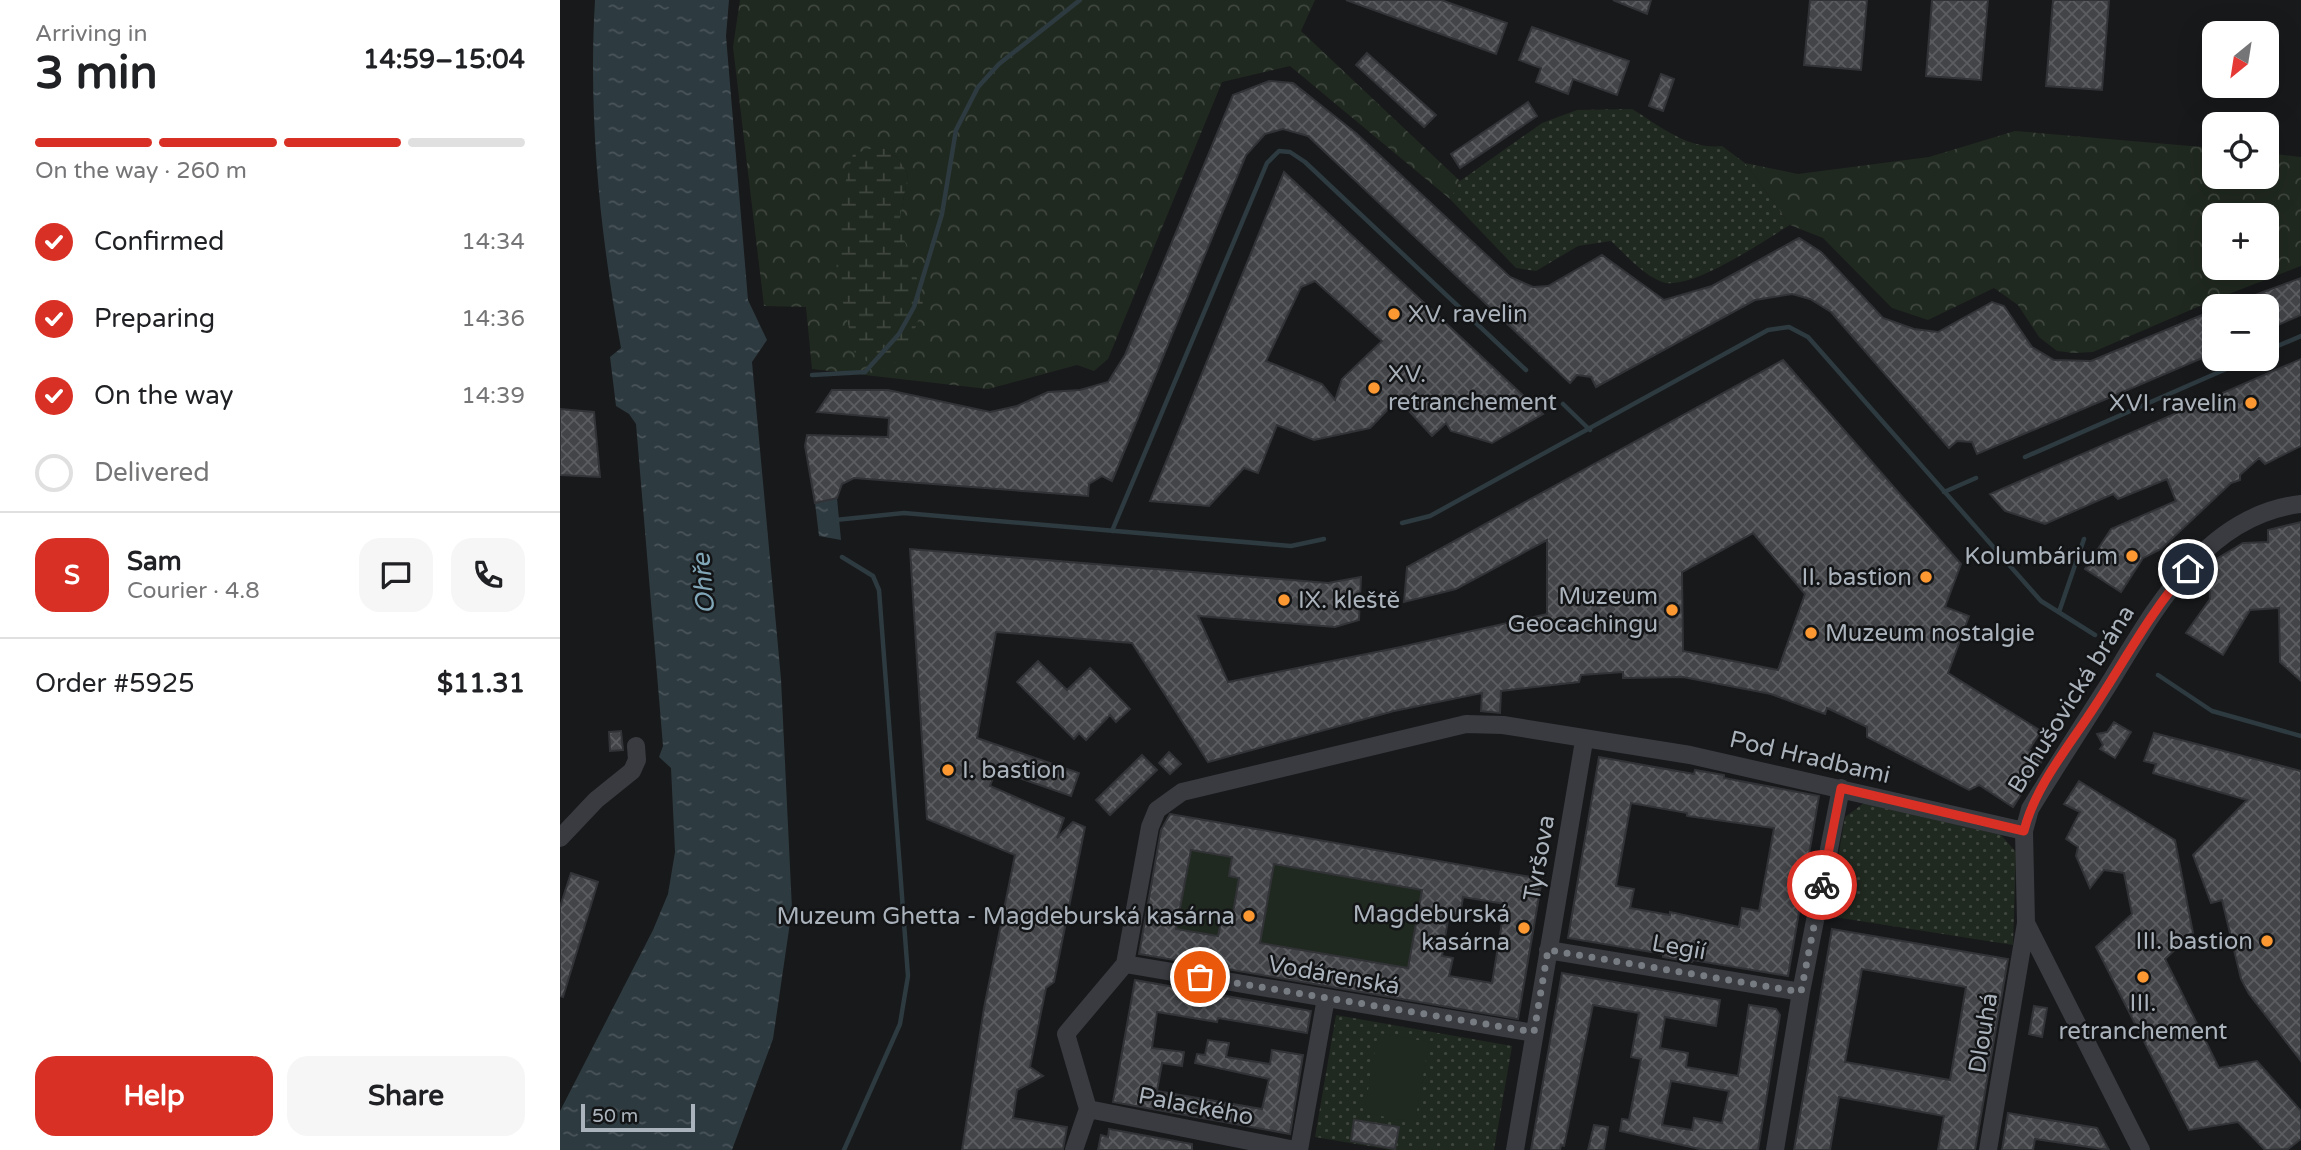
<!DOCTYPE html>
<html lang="en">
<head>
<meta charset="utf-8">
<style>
  body { margin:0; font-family:"Varela Round",sans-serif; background:#f6f6f6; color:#202124; height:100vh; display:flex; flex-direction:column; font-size:26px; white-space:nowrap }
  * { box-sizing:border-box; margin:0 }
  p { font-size:23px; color:#757577 }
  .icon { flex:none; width:38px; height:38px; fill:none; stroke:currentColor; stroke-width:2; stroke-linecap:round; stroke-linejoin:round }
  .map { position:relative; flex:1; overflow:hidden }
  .panel { display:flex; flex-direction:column; background:#fff; width:560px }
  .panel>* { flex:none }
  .needle { width:46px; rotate:210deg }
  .controls { position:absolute; left:1642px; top:21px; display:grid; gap:14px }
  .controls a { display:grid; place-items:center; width:77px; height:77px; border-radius:14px; background:#fff; box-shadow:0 7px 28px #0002; font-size:35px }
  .scale { position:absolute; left:21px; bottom:18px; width:114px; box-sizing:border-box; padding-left:7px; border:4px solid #aab2bb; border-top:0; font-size:19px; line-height:24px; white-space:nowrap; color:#aab2bb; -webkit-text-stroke:5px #131416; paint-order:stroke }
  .pin { position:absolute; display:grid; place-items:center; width:60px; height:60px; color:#fff; margin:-30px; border:4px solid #fff; border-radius:50%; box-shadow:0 2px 7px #0007 }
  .courier { position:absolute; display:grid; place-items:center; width:70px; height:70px; margin:-35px; border:5px solid #d93025; border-radius:50%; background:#fff; color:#222; box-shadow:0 2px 9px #0007 }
  .headline em { font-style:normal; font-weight:700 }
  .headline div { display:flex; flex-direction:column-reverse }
  .headline { display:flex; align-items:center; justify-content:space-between; height:119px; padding:0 35px }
  h1 { font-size:46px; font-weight:700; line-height:52px }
  .bar { display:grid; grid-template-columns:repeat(4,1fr); gap:10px 7px; align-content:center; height:84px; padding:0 35px }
  .bar i { height:9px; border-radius:5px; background:#e0e0e0 }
  .bar .current { background:#d93025 }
  .bar p { grid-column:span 4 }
  .line { display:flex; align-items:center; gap:18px; padding:0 35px; border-top:2px solid #e0e0e0 }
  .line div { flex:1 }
  .round { display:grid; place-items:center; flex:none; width:74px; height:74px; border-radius:21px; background:#f6f6f6 }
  ol { padding:0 35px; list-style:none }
  li { display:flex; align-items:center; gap:21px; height:77px }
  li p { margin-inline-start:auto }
  li .icon { padding:7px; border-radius:50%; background:#d93025; color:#fff; stroke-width:4 }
  li:last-child { color:#757577 }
  li i { width:38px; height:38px; border:4px solid #e0e0e0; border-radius:50% }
  .button { display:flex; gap:14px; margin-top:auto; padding:14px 35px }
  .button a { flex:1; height:80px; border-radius:21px; background:#d93025; color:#fff; font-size:28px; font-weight:700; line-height:80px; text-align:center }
  .button a+a { background:#f6f6f6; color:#202124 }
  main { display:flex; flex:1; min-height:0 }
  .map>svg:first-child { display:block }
</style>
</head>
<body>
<main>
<section class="panel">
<div class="headline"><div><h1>3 min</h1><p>Arriving in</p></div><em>14:59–15:04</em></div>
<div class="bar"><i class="current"></i><i class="current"></i><i class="current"></i><i></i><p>On the way · 260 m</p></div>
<ol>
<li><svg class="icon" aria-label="check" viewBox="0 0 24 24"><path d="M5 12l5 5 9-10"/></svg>Confirmed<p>14:34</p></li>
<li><svg class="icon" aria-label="check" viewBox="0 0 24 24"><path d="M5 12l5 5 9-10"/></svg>Preparing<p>14:36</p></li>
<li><svg class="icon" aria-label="check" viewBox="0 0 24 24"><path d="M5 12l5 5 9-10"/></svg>On the way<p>14:39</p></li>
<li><i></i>Delivered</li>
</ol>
<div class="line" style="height:126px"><b class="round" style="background:#d93025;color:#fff">S</b><div><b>Sam</b><p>Courier · 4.8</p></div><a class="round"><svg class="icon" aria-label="chat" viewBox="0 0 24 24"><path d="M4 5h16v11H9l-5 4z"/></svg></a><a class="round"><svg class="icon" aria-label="phone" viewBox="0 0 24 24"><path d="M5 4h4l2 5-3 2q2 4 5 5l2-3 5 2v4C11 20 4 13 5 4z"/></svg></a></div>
<div class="line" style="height:91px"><div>Order #5925</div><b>$11.31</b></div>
<div class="button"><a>Help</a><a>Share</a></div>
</section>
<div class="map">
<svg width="1741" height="1150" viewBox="0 0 1741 1150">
  <defs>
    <pattern id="grass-dots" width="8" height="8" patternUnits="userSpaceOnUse" patternTransform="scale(1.75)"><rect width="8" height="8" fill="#202920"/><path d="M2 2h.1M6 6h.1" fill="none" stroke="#3e463e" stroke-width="1.8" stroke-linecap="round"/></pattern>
    <pattern id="forest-crowns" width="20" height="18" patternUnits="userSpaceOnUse" patternTransform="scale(1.75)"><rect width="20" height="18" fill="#202920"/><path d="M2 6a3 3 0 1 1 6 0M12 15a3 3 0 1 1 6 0" fill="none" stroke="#3e463e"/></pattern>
    <pattern id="wetland-marsh" width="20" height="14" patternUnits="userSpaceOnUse" patternTransform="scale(1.75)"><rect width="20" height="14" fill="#202920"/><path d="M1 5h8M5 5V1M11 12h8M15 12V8" fill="none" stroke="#3e463e"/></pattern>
    <pattern id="water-ripples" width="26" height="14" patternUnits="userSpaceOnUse" patternTransform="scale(1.75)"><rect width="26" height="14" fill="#2d3a40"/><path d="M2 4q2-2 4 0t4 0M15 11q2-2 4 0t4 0" fill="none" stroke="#49545a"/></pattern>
    <pattern id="building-cross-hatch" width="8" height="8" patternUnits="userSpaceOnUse" patternTransform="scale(1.75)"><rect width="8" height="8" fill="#424448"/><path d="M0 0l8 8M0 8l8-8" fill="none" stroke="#5b5d60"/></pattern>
  </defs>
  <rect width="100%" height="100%" fill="#18191b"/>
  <path fill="url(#grass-dots)" d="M1072,109c28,17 56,41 90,37l23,17 45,62c-25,15 -100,67 -128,57 -20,-8 -35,-26 -51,-41l-33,5 -42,25 -20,-3 -66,-69 10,-18 82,-58 35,-13z
    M1304,803l137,32 15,17 -3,93 -185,-29 17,-99z
    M776,1015l176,31 -18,104h-103l-76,-13z"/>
  <path fill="url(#forest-crowns)" fill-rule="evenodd" d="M180,0h575l-14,31 159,150 -10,18 -160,-133 -68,16 -114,277 -14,12 -17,-6 -89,24 -176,-20 -6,-62 -42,-1 -31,-259zM320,146l17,11 11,17 -9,50z
    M1455,131l199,17v29h52v-24l35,4v109l-85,33 -123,53 -19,1 -17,-2 -18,-14 -21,-32 -24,-17 -66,32 -36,-12 -69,-70 -33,-13 -45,-62 53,11 131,-17zM1654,215h52v53h-52z"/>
  <path fill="url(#wetland-marsh)" d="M320,146l17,11 11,17 -9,50 24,73 -1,18 -25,47 -16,8 -26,-16 -19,-82 6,-77 11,-41z"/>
  <path fill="#202920" d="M631,850l41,7 7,21 -7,41 -10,-2 -4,19 -42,-7z
    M714,864l148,26 -14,78 -148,-25z
    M818,1033l51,9 -14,80 -51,-9z"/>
  <path fill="url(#water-ripples)" d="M35,0h134l-3,36 22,264 19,40 -15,22 29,317 11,230 -19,130 -41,111h-172v-39l93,-181 15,-36 7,-42 -4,-84 -12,-11 4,-11 -27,-322 -7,-10 -13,-8 -6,-49 11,-9c-21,-114 -33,-231 -26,-348z
    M277,498l4,42 -22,-4 -4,-33z"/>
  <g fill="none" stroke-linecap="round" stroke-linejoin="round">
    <path stroke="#2d3a40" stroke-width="4.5" d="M1706,351l35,-15
      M252,375l53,-3 34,-38 15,-27 28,-93 14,-84 22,-43 21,-23 81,-64
      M1003,404l27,26
      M1465,457l224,-98
      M1384,492l32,-14
      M275,520l69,-7 387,33 33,-7
      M842,523l28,-7 338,-186 21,-3 19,10 233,264 54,34
      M552,531l155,-368 12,-12 11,1 15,10 221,208
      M282,557l31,19 6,14 29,386 -8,48 -56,126
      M1499,612l25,-73
      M1598,675l54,36 89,25"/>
  </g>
  <path fill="url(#building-cross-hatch)" stroke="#323337" stroke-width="2" fill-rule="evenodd" d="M786,0h95l66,23 -11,31z
    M1053,0h38l-4,14z
    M1250,0h57l-6,70 -57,-5z
    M1372,0h56l-7,80 -55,-4z
    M1493,0h56l-7,90 -56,-4z
    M972,27l97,34 -12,34 -44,-16 -5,15 -32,-12 5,-14 -22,-8z
    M807,53l69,62 -12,12 -68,-62z
    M1101,74l13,5 -11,32 -14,-5z
    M709,81l24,2 64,51 153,143 23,10 15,-1 54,-31 62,45 48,-14 87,-48 22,14 62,66 31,11 24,3 54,-30 12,4 28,41 22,13 37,1 123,-51v43l-237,101 -5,-12 -15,-1 -8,7 -118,-136 -21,-13 -18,-5 -37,6 -159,87 -5,-10 -14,-2 -7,8 -262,-247 -25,-7 -18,5 -19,21 -134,326 -10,-5 -13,8 -1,12 -234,-18 -12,6 -5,14 -22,5 -10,-57 2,-11 81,2 1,-19 -72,-6 15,-22h56l102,22 27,-6 31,-14 32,-2 28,-8 17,-27 108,-260z
    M968,102l9,14 -77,52 -9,-14z
    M724,172l259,242 -51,29 -41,-12 -5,-8 -14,13 -34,-37 -28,29 -56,12 -37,-15 -19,48 -14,-5 -35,38 -59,-5zM755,281l67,60 -40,38 -7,21 -13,-16 -56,-23 35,-74z
    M1741,278v37l-35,15v-24h-41z
    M1741,359v87l-36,18 -6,-6 -19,17v5l-9,3 -70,66 -18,9 -22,34 -36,-23 26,-40 65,-28 -9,-22 -49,20 -5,-5 -68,30 -40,-13 -15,-17z
    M1223,360l178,204 -16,43 24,9 -21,57 93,58 -12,19 14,9 -30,48 -34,-22 -10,5 -102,-53v-10l-40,-19 -2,6 -54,-20 -88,-17 -60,1v-6l-42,3 -2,7 -78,9 -1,22 -19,-2 1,-18 -88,18 -186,51 -76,-119 -136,-11 -19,106 102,35 -8,23 -75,-26 -6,16 74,32 -7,20 16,-16 12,5 -31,155 -8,6 -16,79 13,9 -26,14 -4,28 54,9 -4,22 -101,1 22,-142 31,-153 -88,-36 -17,-270 418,34 33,-6 -2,43 -24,7 -137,-11 30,66 168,-34 151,-34v-74l-91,49 -52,13 3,-35zM1193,533l52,61 -27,76 -95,-19 -1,-79z
    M0,409l34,3 6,65 -40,-2z
    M1741,522v159l-21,-19 -1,-54 -29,2 -27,45 -37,-22 24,-34 -2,-35 35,-21 25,-1v-12z
    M478,661l29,29 23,-22 40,41 -14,13 -6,-7 -24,25 -7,-7 -5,6 -57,-57z
    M1554,722l17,10 -16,26 -15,-9 3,-4 -6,-11 10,-2z
    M61,731l2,19 -13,1 -1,-19z
    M1594,733l147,38v290l-52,-67 -8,-15 -19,-79 -11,3 -18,-48 54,-55 -94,-27 3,-9 -12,-3z
    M609,752l12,12 -11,10 -11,-11z
    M582,755l15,15 -47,45 -14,-15z
    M1039,757l95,17 1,-4 29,5v3l95,18 -31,180 -95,-16 -1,2 -12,-2 -17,-3v-3l-95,-16zM1071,803l56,10v3l87,12 -15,83 -17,-3 -3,19 -69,-15v3l-40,-7 4,-19 -18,-3z
    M1519,781l96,59 18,93 -28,26 54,109 38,-7 44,50v28l-13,10 -23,1 -27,-28 -49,8 -93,-183 36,-33 -8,-41 -20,-3 -14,18 -14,-32 2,-9 -12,-8 14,-27 -16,-8z
    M610,814l372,65 -24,140 -379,-65 22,-124zM631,850l41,7 -3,19 10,2 -7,41 -10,-2 -4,19 -42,-7zM714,864l148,26 -14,78 -148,-25zM903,897l42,7 -13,79 -43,-7 4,-18 -11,-2 7,-42 11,2z
    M11,873l27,9 -35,115 -3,-1v-89z
    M1272,929l176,30 -33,191h-37l6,-34 -105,-19 -9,53h-36zM1302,969l104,18 -16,93 -105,-18z
    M1002,973l158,27 -4,26 -51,-9 -5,31 28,5 -2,14 52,9 11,-71 27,4 4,6 -22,135h-54l-84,-19 2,-12 7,1 12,-61 -10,-2 8,-44 -46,-8 -29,141 -3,-1 -1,5h-29zM1111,1081l58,10 -7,32 -28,-5 -2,12 -30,-5z
    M575,980l176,31 -4,22 -89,-15 -1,4 -60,-10 -5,36 32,4 -2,14 -20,-3 -5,28 105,18 7,-30 -74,-16 2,-9 8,1 3,-15 21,3 -3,14 44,7 2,-14 31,5 -13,79 -177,-32z
    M1474,1006l13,2 -5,29 -13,-3z
    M1448,1113l89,15 12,22 -74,-11 -2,11h-31z
    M794,1120l45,7 -4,22 -44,-8z
    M1034,1125l14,2 -4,23h-16z
    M549,1129l83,15v6h-94l3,-15 7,2z"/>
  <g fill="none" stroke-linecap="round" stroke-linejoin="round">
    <path stroke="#393b40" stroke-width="18" d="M0,838l36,-38 36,-29 5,-11 -1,-14
      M1466,923l115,227
      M988,950l253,42
      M565,964l409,69
      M528,1109l207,41
      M514,1150l14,-41 -22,-75 59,-70 25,-137 7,-17 25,-18 284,-68 37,1 187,30 334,76
      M739,1150l27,-152
      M955,1150l69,-409
      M1215,1150l26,-158 40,-204
      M1428,1150l38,-227 -2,-92 6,-22c25,-41 51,-81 77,-122 46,-74 96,-172 194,-183"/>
  </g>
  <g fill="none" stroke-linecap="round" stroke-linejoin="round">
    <path stroke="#777c83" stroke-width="7" stroke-dasharray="0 12.6" d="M640,977l334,55 14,-82 253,42 21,-107"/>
    <path stroke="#d93025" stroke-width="9" d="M1262,885l19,-97 183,43c11,-45 46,-86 71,-125 30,-46 56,-95 93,-137"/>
  </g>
  <g fill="#fb9831" stroke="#131416" stroke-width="2.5">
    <circle cx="834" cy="314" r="7"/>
    <circle cx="814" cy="388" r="7"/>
    <circle cx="1691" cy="403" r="7"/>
    <circle cx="1572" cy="556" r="7"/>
    <circle cx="1366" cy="577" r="7"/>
    <circle cx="724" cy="600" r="7"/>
    <circle cx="1112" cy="610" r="7"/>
    <circle cx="1251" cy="633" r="7"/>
    <circle cx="388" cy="770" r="7"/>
    <circle cx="689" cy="916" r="7"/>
    <circle cx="964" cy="928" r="7"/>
    <circle cx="1707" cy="941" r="7"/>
    <circle cx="1583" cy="977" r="7"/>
  </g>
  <g text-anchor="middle" stroke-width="5" stroke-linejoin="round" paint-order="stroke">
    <g font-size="24" fill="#aab2bb" stroke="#131416" text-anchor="end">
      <text x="848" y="322" text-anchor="start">XV. ravelin</text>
      <text x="828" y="382" text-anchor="start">XV.<tspan x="828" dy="28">retranchement</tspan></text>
      <text x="1677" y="411">XVI. ravelin</text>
      <text x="1558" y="564">Kolumbárium</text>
      <text x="1352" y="585">II. bastion</text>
      <text x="1098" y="604">Muzeum<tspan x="1098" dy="28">Geocachingu</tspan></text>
      <text x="738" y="608" text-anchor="start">IX. kleště</text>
      <text x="1265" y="641" text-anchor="start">Muzeum nostalgie</text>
      <text x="402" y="778" text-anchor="start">I. bastion</text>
      <text x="950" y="922">Magdeburská<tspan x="950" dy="28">kasárna</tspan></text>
      <text x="675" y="924">Muzeum Ghetta - Magdeburská kasárna</text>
      <text x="1693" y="949">III. bastion</text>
      <text x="1583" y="1011" text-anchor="middle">III.<tspan x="1583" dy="28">retranchement</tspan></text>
    </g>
    <g font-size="24" fill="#aab2bb" stroke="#131416">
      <text transform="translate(1511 699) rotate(-58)" y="8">Bohušovická brána</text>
      <text transform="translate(1250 757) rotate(13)" y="8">Pod Hradbami</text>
      <text transform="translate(979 858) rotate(-80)" y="8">Tyršova</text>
      <text transform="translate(1119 947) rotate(10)" y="8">Legií</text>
      <text transform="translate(774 975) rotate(10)" y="8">Vodárenská</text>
      <text transform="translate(1423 1033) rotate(-81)" y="8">Dlouhá</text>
      <text transform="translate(636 1106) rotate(11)" y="8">Palackého</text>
    </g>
    <g font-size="26" font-style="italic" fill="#80a6b7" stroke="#131416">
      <text transform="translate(143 584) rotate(-95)" y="9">Ohře</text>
    </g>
  </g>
</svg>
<div class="controls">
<a><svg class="needle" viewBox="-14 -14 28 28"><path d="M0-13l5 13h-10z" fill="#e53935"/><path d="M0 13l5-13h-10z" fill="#757577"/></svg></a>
<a><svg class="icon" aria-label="locate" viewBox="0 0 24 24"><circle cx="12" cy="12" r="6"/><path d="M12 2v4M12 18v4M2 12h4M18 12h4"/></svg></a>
<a>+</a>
<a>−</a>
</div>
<div class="scale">50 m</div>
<div class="pin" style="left:640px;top:977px;background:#ea580c"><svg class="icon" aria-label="bag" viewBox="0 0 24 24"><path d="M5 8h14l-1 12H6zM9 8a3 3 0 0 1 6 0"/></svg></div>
<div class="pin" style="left:1628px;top:569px;background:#1f2937"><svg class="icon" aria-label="home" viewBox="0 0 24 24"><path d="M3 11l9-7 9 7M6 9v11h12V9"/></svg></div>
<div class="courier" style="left:1262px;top:885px"><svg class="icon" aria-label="bike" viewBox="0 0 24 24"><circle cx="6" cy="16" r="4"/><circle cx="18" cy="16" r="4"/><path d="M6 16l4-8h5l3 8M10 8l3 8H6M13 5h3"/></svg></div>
</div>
</main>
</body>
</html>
